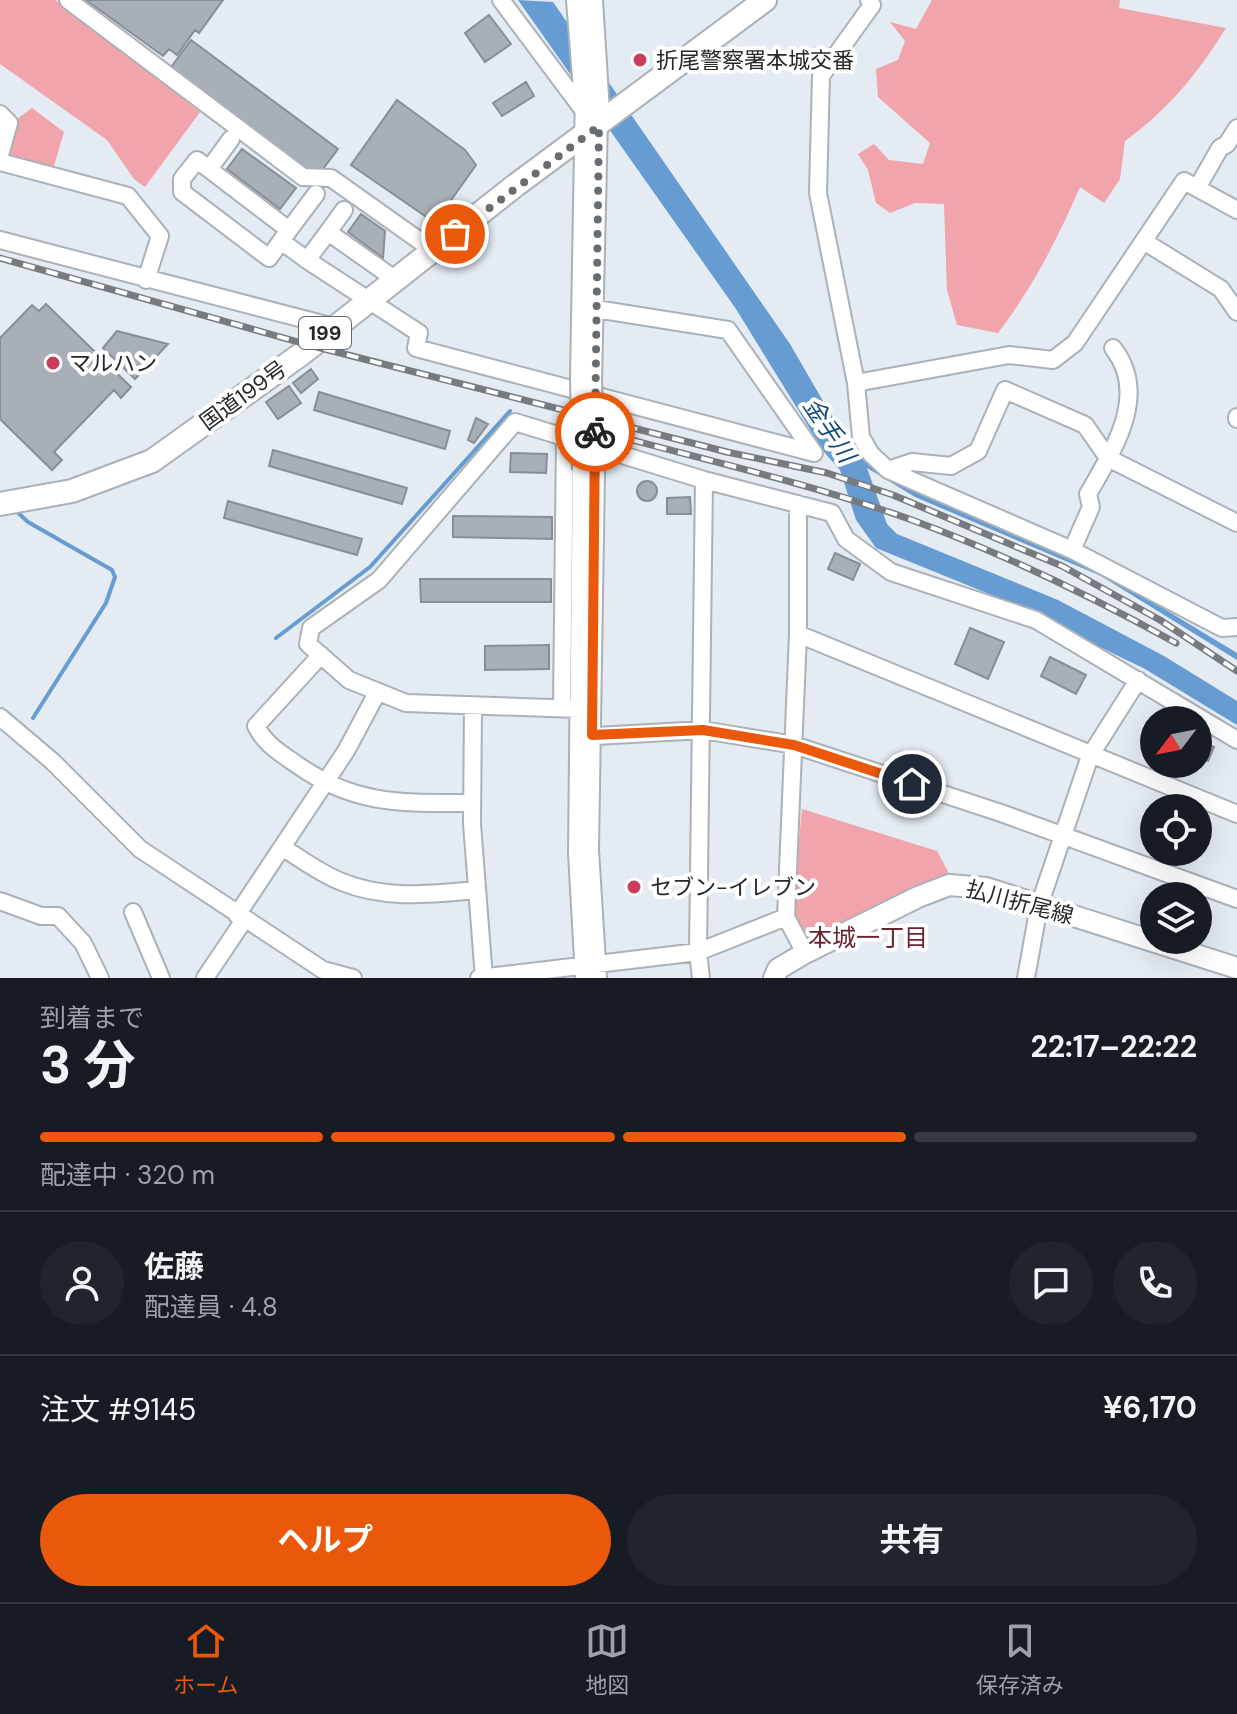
<!DOCTYPE html>
<html lang="ja">
<head>
<meta charset="utf-8">
<style>
  body { margin:0; font-family:"DM Sans","Noto Sans JP",sans-serif; background:#20242c; color:#f1f3f6; height:100vh; display:flex; flex-direction:column; font-size:30px; white-space:nowrap }
  * { box-sizing:border-box; margin:0 }
  p { font-size:26px; color:#9ea1a6 }
  .icon { flex:none; width:44px; height:44px; fill:none; stroke:currentColor; stroke-width:2; stroke-linecap:round; stroke-linejoin:round }
  .map { position:relative; height:978px; overflow:hidden }
  .sheet { display:flex; flex-direction:column; background:#171b24; flex:1 }
  .sheet>* { flex:none }
  .needle { width:52px; rotate:238deg }
  .controls { position:absolute; left:1140px; top:706px; display:grid; gap:16px }
  .controls a { display:grid; place-items:center; width:72px; height:72px; border-radius:50%; background:#171b24; box-shadow:0 8px 32px #0002; font-size:40px }
  .pin { position:absolute; display:grid; place-items:center; width:68px; height:68px; color:#fff; margin:-34px; border:4px solid #fff; border-radius:50%; box-shadow:0 2px 8px #0007 }
  .courier { position:absolute; display:grid; place-items:center; width:80px; height:80px; margin:-40px; border:6px solid #ea580c; border-radius:50%; background:#fff; color:#222; box-shadow:0 2px 10px #0007 }
  .headline em { font-style:normal; font-weight:700 }
  .headline div { display:flex; flex-direction:column-reverse }
  .headline { display:flex; align-items:center; justify-content:space-between; height:136px; padding:0 40px }
  h1 { font-size:52px; font-weight:700; line-height:60px }
  .bar { display:grid; grid-template-columns:repeat(4,1fr); gap:12px 8px; align-content:center; height:96px; padding:0 40px }
  .bar i { height:10px; border-radius:6px; background:#363941 }
  .bar .active { background:#ea580c }
  .bar p { grid-column:span 4 }
  .line { display:flex; align-items:center; gap:20px; padding:0 40px; border-top:2px solid #363941 }
  .line div { flex:1 }
  .round { display:grid; place-items:center; flex:none; width:84px; height:84px; border-radius:42px; background:#20242c }
  .button { display:flex; gap:16px; margin-top:auto; padding:16px 40px }
  .button a { flex:1; height:92px; border-radius:48px; background:#ea580c; color:#fff; font-size:32px; font-weight:700; line-height:92px; text-align:center }
  .button a+a { background:#20242c; color:#f1f3f6 }
  .tab-bar { display:flex; justify-content:space-around; align-items:center; height:112px; border-top:2px solid #363941; background:#171b24; font-size:22px; color:#9ea1a6 }
  .tab-bar a { display:grid; justify-items:center; gap:4px }
  .tab-bar .active { color:#ea580c }
  .map>svg:first-child { display:block }
</style>
</head>
<body>
<div class="map">
<svg width="1237" height="978" viewBox="0 0 1237 978">
  <rect width="100%" height="100%" fill="#e4ebf2"/>
  <path fill="#f1a4ac" d="M0,0h55l145,112 -55,75 -11,-8 -27,-39 -107,-76z
    M932,0h188l-1,8 107,20c-28,45 -58,82 -101,113l-5,38 -16,24 -24,-16c-23,53 -47,100 -82,146l-41,-8 -10,-35 -3,-86 -29,-1 -25,10 -14,-10 -8,-33 -10,-16 16,-10 15,16 34,4 7,-21 -52,-46 -2,-28 22,-9 7,-19 -15,-19 26,7z
    M32,108l32,24 -11,37 -48,-13 9,-35z
    M802,809l135,42 14,26 -141,67 -18,-30z"/>
  <path fill="#669cd2" d="M518,0l35,2 237,342 55,95 22,21 228,107 142,86v7l-136,-84 -186,-79 -48,-29 20,56 10,10 161,66 106,56 73,45v24l-92,-56 -146,-71 -123,-50 -20,-28 -16,-50 -16,-18 -88,-143z"/>
  <g fill="none" stroke-linecap="round" stroke-linejoin="round">
    <path stroke="#669cd2" stroke-width="4" d="M15,510l13,12 84,48 3,7 -9,26 -73,115
      M276,638l94,-71 140,-156"/>
  </g>
  <path fill="#a9afb6" stroke="#888e95" stroke-width="2" d="M86,0h137l-24,33 -4,-3 -18,25 -8,-6 -6,7z
    M489,15l22,29 -26,18 -20,-29z
    M191,40l147,109 -18,24 -14,-1 -137,-102z
    M526,82l8,14 -32,20 -9,-13z
    M397,100l68,50 11,15 -27,38 -21,15 -77,-53z
    M242,149l54,39 -16,21 -53,-40z
    M361,214l24,17 -2,27 -35,-26z
    M46,304l85,83 -10,11 -7,-8 -60,62 8,8 -10,10 -52,-51v-81l32,-33 7,6z
    M117,331l51,13 -33,35 -32,-31z
    M311,369l7,10 -17,14 -8,-10z
    M289,386l12,17 -23,16 -12,-17z
    M319,392l131,39 -5,18 -131,-39z
    M476,418l12,6 -14,19 -6,-3z
    M273,450l134,38 -5,16 -133,-38z
    M511,453l36,1 -1,19 -36,-1z
    M637 491a10 10 0 1 1 20 0a10 10 0 1 1-20 0Z
    M690,497l1,17h-24v-16z
    M228,501l134,38 -5,16 -133,-37z
    M453,516l99,1v22l-99,-2z
    M835,553l25,11 -7,16 -25,-11z
    M420,579h131v23h-130z
    M970,628l34,14 -16,37 -33,-15z
    M549,645v24l-64,1v-24z
    M1050,657l36,18 -10,19 -35,-18z
    M1165,706l11,4 -4,10h-12z
    M1198,739l16,8 -6,14 -10,-5z"/>
  <g fill="none" stroke-linecap="round" stroke-linejoin="round">
    <g stroke="#aab1b7" stroke-width="20">
      <path id="minor" d="M68,0l235,177 28,1 103,73
        M501,0l83,111
        M869,0l3,5 -51,71 -3,117 38,190 5,54 10,17 17,16 184,80 150,78 15,-1
        M0,114l9,9 -9,32
        M0,162l128,34 32,40 -14,44
        M209,169l22,-30
        M1197,188l23,-40 7,-4 10,-16
        M344,210l-16,22 68,48
        M289,230l27,-36
        M328,232l-21,28 112,73 -3,15 398,105 -86,-123 -132,-21
        M0,240l334,87
        M281,241l8,-11 -92,-70 -15,19v13l87,66 12,-17 26,19
        M1145,242l76,47 16,23
        M579,379l5,-289
        M593,380l6,-262
        M856,383l153,-28 44,5 22,-17 109,-162 53,29
        M1237,417v2
        M581,470l-4,383 7,125
        M888,470l24,-8 39,4 27,-15 27,-61 80,35 23,33 129,65
        M596,471l-6,379 8,128
        M1072,550l19,-43 -3,-13c25,-44 62,-99 25,-146
        M798,634l439,180
        M321,655l-65,71c9,18 23,26 40,38 59,42 107,39 176,39
        M473,707l-1,117 12,154
        M562,707l3,-270
        M578,709l-172,-6 -57,-23 -41,-36 3,-16 68,-48 136,-158 189,58 128,33 14,26 45,33 145,48 201,120
        M0,717l52,44 88,88 183,121 30,8
        M578,737l125,-7 91,15 207,68 236,86
        M282,847c19,12 39,27 60,35 44,18 89,12 135,8
        M0,901l41,15h17l25,27 17,35
        M133,912l28,66
        M237,915l109,-164 31,-58
        M786,917l19,36
        M205,978l39,-58
        M479,978l219,-26 88,-35 12,-283v-130
        M701,978l-3,-26 6,-472
        M1026,978l13,-72 51,-150 48,-76"/>
    </g>
    <g stroke="#aab1b7" stroke-width="24">
      <path id="major" d="M577,0l7,90
        M592,0l7,112
        M774,978l4,-9 27,-16 113,-56 31,-12 37,3 251,80"/>
    </g>
    <g stroke="#aab1b7" stroke-width="26">
      <path id="highway" d="M0,504l72,-13 80,-30 148,-106 216,-170 249,-185"/>
    </g>
    <use href="#minor" stroke="#fff" stroke-width="16"/>
    <use href="#major" stroke="#fff" stroke-width="20"/>
    <use href="#highway" stroke="#fff" stroke-width="22"/>
    <g stroke="#777b80" stroke-width="7">
      <path id="rail" d="M0,258l309,87 418,107 100,21 66,22 169,71 98,54 77,51
        M562,421c116,33 236,58 350,99 92,34 179,76 264,123"/>
    </g>
    <use href="#rail" stroke="#fff" stroke-width="4" stroke-dasharray="12" stroke-linecap="butt"/>
    <g stroke="#aab1b7" stroke-width="20" stroke-linecap="butt">
      <path id="minor-bridge" d="M579,379l2,91
        M593,380l3,91"/>
    </g>
    <use href="#minor-bridge" stroke="#fff" stroke-width="16"/>
  </g>
  <g fill="none" stroke-linecap="round" stroke-linejoin="round">
    <path stroke="#686c70" stroke-width="8" stroke-dasharray="0 14.4" d="M455,234l144,-108 -4,306"/>
    <path stroke="#ea580c" stroke-width="10" d="M595,432l-3,303 111,-5 91,15 118,39"/>
  </g>
  <g fill="#cb3b5a" stroke="#fff" stroke-width="3">
    <circle cx="640" cy="60" r="8"/>
    <circle cx="53" cy="363" r="8"/>
    <circle cx="634" cy="887" r="8"/>
  </g>
  <g text-anchor="middle" stroke-width="8" stroke-linejoin="round" paint-order="stroke">
    <rect fill="#fff" stroke="#66686a" stroke-width="2" x="299" y="317" width="52" height="32" rx="6"/>
    <g font-size="20" font-weight="bold" fill="#25272a">
      <text x="325" y="340">199</text>
    </g>
    <g font-size="22" fill="#25272a" stroke="#fff" text-anchor="start">
      <text x="656" y="68">折尾警察署本城交番</text>
      <text x="69" y="371">マルハン</text>
      <text x="650" y="895">セブン-イレブン</text>
    </g>
    <g font-size="22" fill="#25272a" stroke="#fff">
      <text transform="translate(243 395) rotate(-36)" y="8">国道199号</text>
      <text transform="translate(1020 902) rotate(15)" y="8">払川折尾線</text>
    </g>
    <g font-size="24" font-style="italic" fill="#0f4a7d" stroke="#fff">
      <text transform="translate(829 430) rotate(56)" y="8">金手川</text>
    </g>
    <g font-size="24" fill="#6a2430" stroke="#fff">
      <text x="868" y="946">本城一丁目</text>
    </g>
  </g>
</svg>
<div class="controls">
<a><svg class="needle" viewBox="-14 -14 28 28"><path d="M0-13l5 13h-10z" fill="#e53935"/><path d="M0 13l5-13h-10z" fill="#9ea1a6"/></svg></a>
<a><svg class="icon" aria-label="locate" viewBox="0 0 24 24"><circle cx="12" cy="12" r="6"/><path d="M12 2v4M12 18v4M2 12h4M18 12h4"/></svg></a>
<a><svg class="icon" aria-label="layers" viewBox="0 0 24 24"><path d="M12 4l9 5-9 5-9-5zM3 14l9 5 9-5"/></svg></a>
</div>
<div class="pin" style="left:455px;top:234px;background:#ea580c"><svg class="icon" aria-label="bag" viewBox="0 0 24 24"><path d="M5 8h14l-1 12H6zM9 8a3 3 0 0 1 6 0"/></svg></div>
<div class="pin" style="left:912px;top:784px;background:#1f2937"><svg class="icon" aria-label="home" viewBox="0 0 24 24"><path d="M3 11l9-7 9 7M6 9v11h12V9"/></svg></div>
<div class="courier" style="left:595px;top:432px"><svg class="icon" aria-label="bike" viewBox="0 0 24 24"><circle cx="6" cy="16" r="4"/><circle cx="18" cy="16" r="4"/><path d="M6 16l4-8h5l3 8M10 8l3 8H6M13 5h3"/></svg></div>
</div>
<section class="sheet">
<div class="headline"><div><h1>3 分</h1><p>到着まで</p></div><em>22:17–22:22</em></div>
<div class="bar"><i class="active"></i><i class="active"></i><i class="active"></i><i></i><p>配達中 · 320 m</p></div>
<div class="line" style="height:144px"><a class="round"><svg class="icon" aria-label="person" viewBox="0 0 24 24"><circle cx="12" cy="8" r="4"/><path d="M4 21q1-7 8-7t8 7"/></svg></a><div><b>佐藤</b><p>配達員 · 4.8</p></div><a class="round"><svg class="icon" aria-label="chat" viewBox="0 0 24 24"><path d="M4 5h16v11H9l-5 4z"/></svg></a><a class="round"><svg class="icon" aria-label="phone" viewBox="0 0 24 24"><path d="M5 4h4l2 5-3 2q2 4 5 5l2-3 5 2v4C11 20 4 13 5 4z"/></svg></a></div>
<div class="line" style="height:104px"><div>注文 #9145</div><b>¥6,170</b></div>
<div class="button"><a>ヘルプ</a><a>共有</a></div>
</section>
<nav class="tab-bar">
<a class="active"><svg class="icon" aria-label="home" viewBox="0 0 24 24"><path d="M3 11l9-7 9 7M6 9v11h12V9"/></svg>ホーム</a>
<a><svg class="icon" aria-label="map" viewBox="0 0 24 24"><path d="M3 6l6-2 6 2 6-2v14l-6 2-6-2-6 2zM9 4v14M15 6v14"/></svg>地図</a>
<a><svg class="icon" aria-label="saved" viewBox="0 0 24 24"><path d="M7 4h10v16l-5-4-5 4z"/></svg>保存済み</a>
</nav>
</body>
</html>
